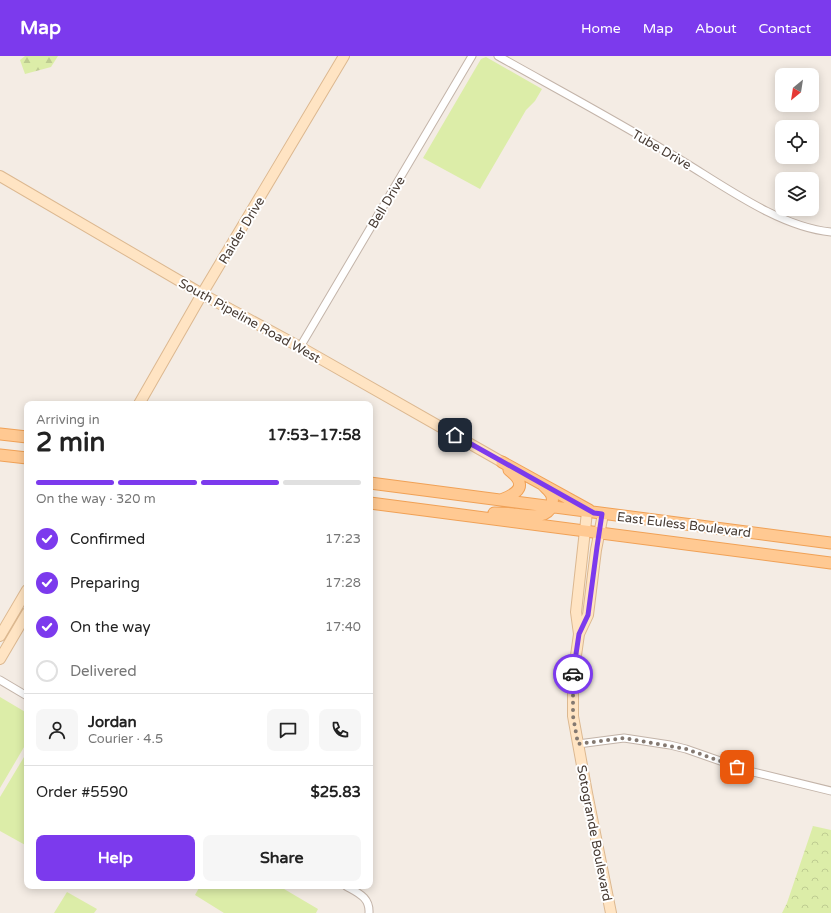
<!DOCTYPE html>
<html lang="en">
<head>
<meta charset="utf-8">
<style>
  body { margin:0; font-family:"Varela Round",sans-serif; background:#f6f6f6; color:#222; height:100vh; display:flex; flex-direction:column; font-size:15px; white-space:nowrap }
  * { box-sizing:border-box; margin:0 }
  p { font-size:13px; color:#767676 }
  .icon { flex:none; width:22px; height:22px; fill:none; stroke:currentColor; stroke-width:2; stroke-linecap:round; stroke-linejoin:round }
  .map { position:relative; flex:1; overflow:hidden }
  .side { position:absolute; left:24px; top:345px; width:349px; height:488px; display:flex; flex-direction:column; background:#fff; border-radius:8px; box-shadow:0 2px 10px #0003 }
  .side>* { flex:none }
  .needle { width:26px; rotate:210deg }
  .fabs { position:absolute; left:775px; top:12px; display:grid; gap:8px }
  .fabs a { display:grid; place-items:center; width:44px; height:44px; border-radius:8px; background:#fff; box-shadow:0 2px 10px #0003; font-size:20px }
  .pin { position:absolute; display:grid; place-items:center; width:34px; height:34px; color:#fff; margin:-17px; border-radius:8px; box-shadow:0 2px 6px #0006 }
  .courier { position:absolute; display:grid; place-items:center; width:40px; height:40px; margin:-20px; border:3px solid #7c3aed; border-radius:50%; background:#fff; color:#222; box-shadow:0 1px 5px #0007 }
  .overview em { font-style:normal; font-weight:800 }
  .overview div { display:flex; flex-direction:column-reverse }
  .overview { display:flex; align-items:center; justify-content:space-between; height:68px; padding:0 12px }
  h1 { font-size:26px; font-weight:800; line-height:30px }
  .bar { display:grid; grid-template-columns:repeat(4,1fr); gap:6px 4px; align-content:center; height:48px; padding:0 12px }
  .bar i { height:5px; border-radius:3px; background:#e0e0e0 }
  .bar .active { background:#7c3aed }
  .bar p { grid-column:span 4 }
  .line { display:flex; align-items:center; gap:10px; padding:0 12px; border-top:1px solid #e0e0e0 }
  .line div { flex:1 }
  .round { display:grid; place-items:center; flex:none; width:42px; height:42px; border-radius:8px; background:#f6f6f6 }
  ol { padding:0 12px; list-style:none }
  li { display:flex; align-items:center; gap:12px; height:44px }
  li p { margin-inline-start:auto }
  li .icon { padding:4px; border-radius:50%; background:#7c3aed; color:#fff; stroke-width:4 }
  li:last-child { color:#767676 }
  li i { width:22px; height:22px; border:2px solid #e0e0e0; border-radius:50% }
  .action { display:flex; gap:8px; margin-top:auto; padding:8px 12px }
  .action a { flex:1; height:46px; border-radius:8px; background:#7c3aed; color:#fff; font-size:16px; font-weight:800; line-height:46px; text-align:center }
  .action a+a { background:#f6f6f6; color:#222 }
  header { display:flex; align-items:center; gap:24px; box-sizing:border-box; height:56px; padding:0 20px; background:#7c3aed; color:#fff }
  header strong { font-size:19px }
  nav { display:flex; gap:22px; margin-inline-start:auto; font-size:14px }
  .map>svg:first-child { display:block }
</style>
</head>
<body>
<header>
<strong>Map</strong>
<nav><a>Home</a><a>Map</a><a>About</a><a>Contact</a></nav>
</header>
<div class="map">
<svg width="831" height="857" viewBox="0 0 831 857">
  <defs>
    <pattern id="forest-firs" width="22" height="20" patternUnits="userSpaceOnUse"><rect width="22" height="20" fill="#dceda8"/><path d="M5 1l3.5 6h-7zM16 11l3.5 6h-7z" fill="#becc91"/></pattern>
    <pattern id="park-crowns" width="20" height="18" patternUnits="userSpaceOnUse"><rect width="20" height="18" fill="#dceda8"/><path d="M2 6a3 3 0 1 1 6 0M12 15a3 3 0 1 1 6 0" fill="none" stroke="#becc91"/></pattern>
  </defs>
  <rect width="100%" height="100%" fill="#f4ece4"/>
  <path fill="#dceda8" d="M486,1l56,32 -7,12 -9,9 -46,79 -57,-31 58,-99z
    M0,641l27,16v29l-27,46z
    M27,696v94l-27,-15v-34z
    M200,830h79l39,23 -2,4h-92l-29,-18z
    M67,836l30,17 -3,4h-40z"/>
  <path fill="url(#forest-firs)" d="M25,0h33l-7,11 -26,7 -5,-14z"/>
  <path fill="url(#park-crowns)" d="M813,770l18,4v83h-49l5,-10z"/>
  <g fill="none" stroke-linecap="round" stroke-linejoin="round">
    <g stroke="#c3b4a9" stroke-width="9">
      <path id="street" d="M498,0c57,32 115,63 171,97 47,27 107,74 162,79
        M300,291l172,-291
        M0,624l27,16
        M578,688l46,-6 46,7 16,4 63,22 82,20
        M346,830c12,7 24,11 23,27"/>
    </g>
    <g stroke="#dcb890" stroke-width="12">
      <path id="secondary" d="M0,120l202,118 98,53 202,115
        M139,348l63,-110 142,-238
        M587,456l-11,100 3,22 -6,43v39l14,77 24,120
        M579,578l9,-19 8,-65 7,-36
        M0,580l27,-46
        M0,603l27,-46"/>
    </g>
    <g stroke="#f0a156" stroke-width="13">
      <path id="primary" d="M0,378l27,3
        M0,399l27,3
        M502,406l87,48
        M370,427l461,60
        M501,444c18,-7 27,-15 8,-30
        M370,447l461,60
        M494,457c7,0 13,0 19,1 13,1 35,7 39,-10 2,-10 -3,-13 -9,-19"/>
    </g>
    <use href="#street" stroke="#fff" stroke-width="7"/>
    <use href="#secondary" stroke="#ffe4c3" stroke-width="10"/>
    <use href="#primary" stroke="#ffc992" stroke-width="11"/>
  </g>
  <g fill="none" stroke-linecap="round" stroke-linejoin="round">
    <path stroke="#847971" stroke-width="4" stroke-dasharray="0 7.2" d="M573,618v42l5,28 46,-6 62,11 51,18"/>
    <path stroke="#7c3aed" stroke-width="5" d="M455,379l139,78 8,1 -5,33 -9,68 -9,19 -6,40"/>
  </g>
  <g text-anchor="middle" stroke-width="4" stroke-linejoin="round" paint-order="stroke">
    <g font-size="13" fill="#473b33" stroke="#fff">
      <text transform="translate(662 93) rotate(30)" y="5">Tube Drive</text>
      <text transform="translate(386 146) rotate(-59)" y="5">Bell Drive</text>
      <text transform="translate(241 174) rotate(-59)" y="5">Raider Drive</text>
      <text transform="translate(250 264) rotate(29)" y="5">South Pipeline Road West</text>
      <text transform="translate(684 468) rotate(7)" y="5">East Euless Boulevard</text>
      <text transform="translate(595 777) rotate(79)" y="5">Sotogrande Boulevard</text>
    </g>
  </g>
</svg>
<div class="fabs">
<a><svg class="needle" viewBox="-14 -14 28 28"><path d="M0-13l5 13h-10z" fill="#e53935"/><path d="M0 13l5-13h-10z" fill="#767676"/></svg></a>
<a><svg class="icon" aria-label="locate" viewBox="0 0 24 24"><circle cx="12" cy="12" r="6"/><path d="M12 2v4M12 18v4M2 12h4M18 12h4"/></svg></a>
<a><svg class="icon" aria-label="layers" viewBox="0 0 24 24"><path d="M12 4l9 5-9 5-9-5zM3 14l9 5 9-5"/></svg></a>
</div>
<div class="pin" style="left:737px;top:711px;background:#ea580c"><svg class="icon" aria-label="bag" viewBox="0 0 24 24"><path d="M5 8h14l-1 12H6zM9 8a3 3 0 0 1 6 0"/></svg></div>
<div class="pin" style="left:455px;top:379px;background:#1f2937"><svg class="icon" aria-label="home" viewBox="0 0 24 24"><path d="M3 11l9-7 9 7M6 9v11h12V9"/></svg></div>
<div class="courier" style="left:573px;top:618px"><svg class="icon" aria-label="car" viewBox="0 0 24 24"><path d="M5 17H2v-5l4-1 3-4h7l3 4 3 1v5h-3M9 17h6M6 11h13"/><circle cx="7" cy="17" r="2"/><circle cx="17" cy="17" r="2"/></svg></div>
<section class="side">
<div class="overview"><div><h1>2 min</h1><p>Arriving in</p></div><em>17:53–17:58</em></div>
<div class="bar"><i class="active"></i><i class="active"></i><i class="active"></i><i></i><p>On the way · 320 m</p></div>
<ol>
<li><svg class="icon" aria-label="check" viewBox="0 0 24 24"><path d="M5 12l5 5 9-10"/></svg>Confirmed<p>17:23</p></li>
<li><svg class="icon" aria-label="check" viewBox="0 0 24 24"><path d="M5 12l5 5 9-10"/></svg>Preparing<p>17:28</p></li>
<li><svg class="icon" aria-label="check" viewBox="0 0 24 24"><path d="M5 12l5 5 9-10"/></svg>On the way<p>17:40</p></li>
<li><i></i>Delivered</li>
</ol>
<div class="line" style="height:72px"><a class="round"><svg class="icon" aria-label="person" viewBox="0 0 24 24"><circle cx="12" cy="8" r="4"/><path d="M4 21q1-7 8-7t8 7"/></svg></a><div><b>Jordan</b><p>Courier · 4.5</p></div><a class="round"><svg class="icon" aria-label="chat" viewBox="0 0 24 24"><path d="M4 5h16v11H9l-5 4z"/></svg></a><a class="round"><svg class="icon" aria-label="phone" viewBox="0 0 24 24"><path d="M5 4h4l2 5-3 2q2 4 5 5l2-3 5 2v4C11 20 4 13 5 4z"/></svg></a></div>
<div class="line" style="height:52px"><div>Order #5590</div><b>$25.83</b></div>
<div class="action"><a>Help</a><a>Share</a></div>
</section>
</div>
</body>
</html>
